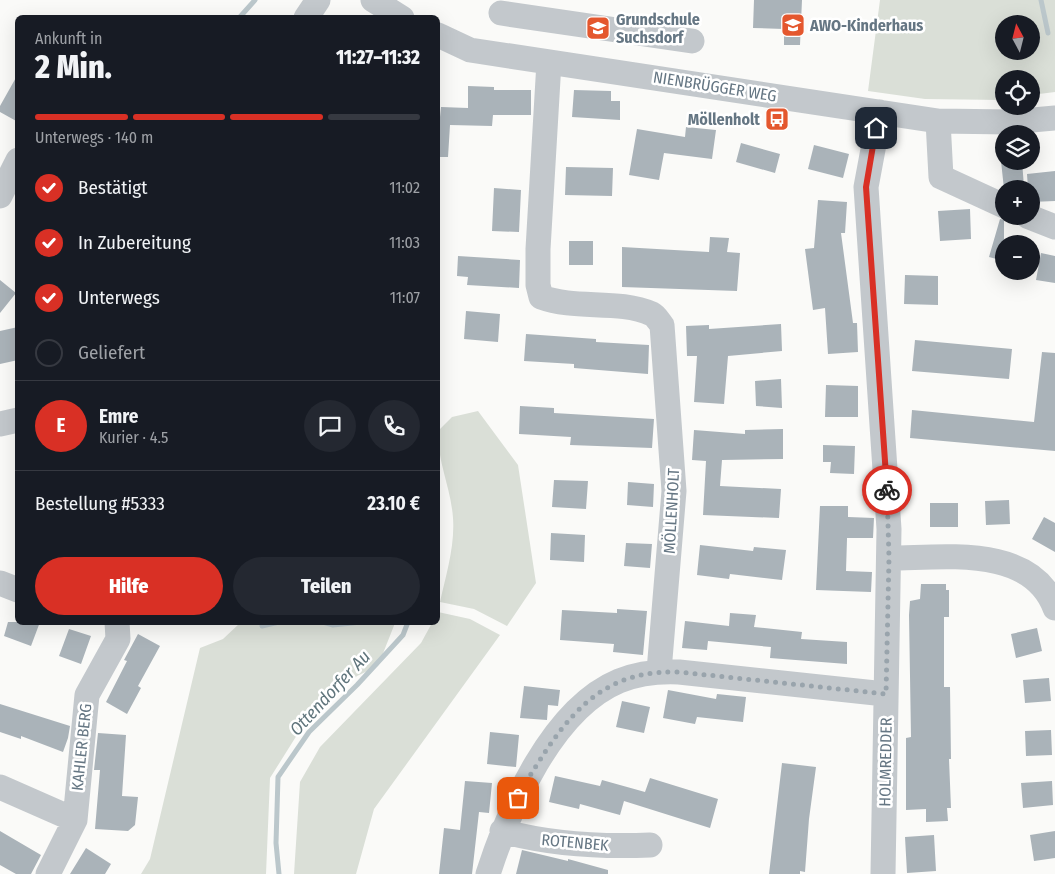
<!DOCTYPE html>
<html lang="de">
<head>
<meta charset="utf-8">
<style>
  body { margin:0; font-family:"Fira Sans Condensed",sans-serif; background:#242831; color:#f1f3f6; height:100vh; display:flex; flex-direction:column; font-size:19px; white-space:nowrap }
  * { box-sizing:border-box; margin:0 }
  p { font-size:16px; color:#9ea1a6 }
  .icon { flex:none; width:28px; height:28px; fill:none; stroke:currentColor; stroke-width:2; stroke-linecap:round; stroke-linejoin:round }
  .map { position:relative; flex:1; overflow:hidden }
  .side { position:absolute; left:15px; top:15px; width:425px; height:610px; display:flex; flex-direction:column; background:#171b24; border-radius:8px; box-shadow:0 5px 20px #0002 }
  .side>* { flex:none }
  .needle { width:32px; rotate:353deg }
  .tools { position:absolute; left:995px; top:15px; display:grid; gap:10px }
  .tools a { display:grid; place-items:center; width:45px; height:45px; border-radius:50%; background:#171b24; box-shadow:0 5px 20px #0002; font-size:25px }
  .pin { position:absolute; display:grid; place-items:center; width:42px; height:42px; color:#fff; margin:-21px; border-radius:10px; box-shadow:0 2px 8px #0006 }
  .courier { position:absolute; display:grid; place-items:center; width:50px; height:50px; margin:-25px; border:4px solid #d93025; border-radius:50%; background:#fff; color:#222; box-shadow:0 1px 6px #0007 }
  .overview em { font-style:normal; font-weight:800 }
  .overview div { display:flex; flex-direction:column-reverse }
  .overview { display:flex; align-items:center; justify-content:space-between; height:85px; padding:0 20px }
  h1 { font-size:32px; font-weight:800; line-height:38px }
  .bar { display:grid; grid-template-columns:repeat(4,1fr); gap:8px 5px; align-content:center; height:60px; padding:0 20px }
  .bar i { height:6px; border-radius:4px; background:#363941 }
  .bar .selected { background:#d93025 }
  .bar p { grid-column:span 4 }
  .line { display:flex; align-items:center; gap:12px; padding:0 20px; border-top:1px solid #363941 }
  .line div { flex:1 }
  .round { display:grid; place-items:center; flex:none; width:52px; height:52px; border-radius:26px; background:#242831 }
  ol { padding:0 20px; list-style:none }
  li { display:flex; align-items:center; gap:15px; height:55px }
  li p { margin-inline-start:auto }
  li .icon { padding:5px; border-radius:50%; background:#d93025; color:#fff; stroke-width:4 }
  li:last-child { color:#9ea1a6 }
  li i { width:28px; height:28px; border:2px solid #363941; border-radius:50% }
  .primary-button { display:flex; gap:10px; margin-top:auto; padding:10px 20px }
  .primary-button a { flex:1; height:58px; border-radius:30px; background:#d93025; color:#fff; font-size:20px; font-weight:800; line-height:58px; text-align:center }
  .primary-button a+a { background:#242831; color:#f1f3f6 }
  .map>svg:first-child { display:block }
</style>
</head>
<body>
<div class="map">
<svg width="1055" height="874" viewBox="0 0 1055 874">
  <rect width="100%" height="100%" fill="#fafaf8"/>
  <path fill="#dadfd7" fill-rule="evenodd" d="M880,0h175v92l-24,3v-16h-27v20l-3,1 -76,-1 -57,-8zM1004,24h27v27h-27z
    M478,411l40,54 18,118 -29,43 -33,-17 -34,-7c6,-27 15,-56 13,-84 -2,-30 -16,-57 -15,-87l14,-14z
    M438,612l32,7 30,16 -126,174 -18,65h-62l6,-92 20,-35 101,-104 11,-20 6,-1z
    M240,623h155l-17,43 -21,10 -55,51 -32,51 -4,96h-125l9,-15 50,-211 23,-9z"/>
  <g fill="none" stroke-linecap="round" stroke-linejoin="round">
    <path stroke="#bbc7cb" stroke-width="5" d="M1041,0l7,33
      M239,18l16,-18
      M323,622l10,3 28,-3
      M262,626l17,-4
      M279,874l-3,-31 2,-66 31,-45 48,-47 46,-50 5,-13"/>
  </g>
  <path fill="#aab3b9" d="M754,0h48l-2,45h-16v-16l-31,-1z
    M18,74v48l-18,-10v-6z
    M468,86l26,1v3h37v25h-38l-1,11 -42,-1 -2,32h-10v-41l2,1 1,-10 27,1z
    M574,90l37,1v10h9v19l-48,-3z
    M686,127l30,3 -4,29 -48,-6 -5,27 -30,-5 8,-46 48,8z
    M741,143l39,11 -5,19 -39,-11z
    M814,145l35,9 -6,24 -35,-9z
    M1001,161h21l2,26 -20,2z
    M566,167l47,1 -1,28 -47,-1z
    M1055,171v30l-24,1v-13h-3l-1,-15z
    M494,188l27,2 -2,42 -27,-1z
    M818,200l29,2 -2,31h-4l12,90h4l1,29 -30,2 -3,-46 -12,2 -8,-61 9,-1z
    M970,209l1,30 -31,2 -2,-30z
    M1000,219l4,1v41l-15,-4z
    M710,237l19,1 -2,14 13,1 -3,38 -115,-4v-40l87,5z
    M569,241h24v24h-24z
    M1041,253l14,3v27l-19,-3z
    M458,256l62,4 -1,28 -52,-3 1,-8 -11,-1z
    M905,275l33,1v29l-34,-1z
    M0,280l16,13 -16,20z
    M466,311l34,3 -2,28 -34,-3z
    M781,324l1,27 -54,5 -4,48 -30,-2 3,-46h-10l-1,-30 23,-1v4z
    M18,327v33l-18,4v-33z
    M526,334l70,5v3l53,3 -1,29 -74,-6v-4l-50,-3z
    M915,340l97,9 -3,30 -97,-8z
    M1042,352l13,1v98l-145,-13 2,-28 122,12z
    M781,379l1,29 -26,-2 -1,-25z
    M826,385l32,1v31h-33z
    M520,406l34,2v5l100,6 -2,29 -82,-3 1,-8 -52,-3z
    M783,429v30l-61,1 -2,26 61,3 -2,29 -76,-3 3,-54 -14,-1 2,-30 51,4v-4z
    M823,445l32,1 -1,28 -24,-1 1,-11h-8z
    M554,480l34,1 -2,28 -34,-2z
    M628,482l26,2 -1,23 -26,-2z
    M1009,500l1,24 -24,1 -1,-24z
    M930,503h28v24h-28z
    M820,506h28v11l26,1 -1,20h-26v1l-1,32 26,1 -1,20 -55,-2z
    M1044,517l11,6v29l-23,-13z
    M551,533l34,2 -1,27 -34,-2z
    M626,543l26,1 -2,24 -26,-2z
    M700,545l53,6 1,-4 32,3 -4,30 -52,-6 -1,5 -32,-4z
    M921,584h25v6h3v27h-5v70h6l1,72h-2l2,49h-4l1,13 -22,1v-13l-20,1v-72l5,-1 -2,-122 1,-14 10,-2z
    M617,609l30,2 -4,44 -30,-3 1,-8 -54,-4 2,-30 55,3z
    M730,613l26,2 -2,12 48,5 -1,7 46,3v22l-77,-6 1,-11 -63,-6 -1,9 -25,-2 3,-27 44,5z
    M8,622h32l-9,24 -27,-10z
    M1037,628l5,23 -26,7 -5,-24z
    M69,629l22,7 -10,28 -22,-8z
    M138,634l22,12 -22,40 3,2 -14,26 -21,-12 21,-41 -3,-1z
    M1049,678l2,23 -26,2 -2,-23z
    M524,686l36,4 -2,16 -10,-1 -1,15 -27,-2z
    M668,690l48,9 1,-5 29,3 -3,25 -46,-5 -2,7 -32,-6z
    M622,701l28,6 -6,26 -28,-6z
    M0,704l70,22 -2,12 -5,14 -42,-16v3l-21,-7z
    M1051,730l1,25 -26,1 -1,-25z
    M490,732l29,3 -3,32 -29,-3z
    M98,733l28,2 -4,61 16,1 -3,28 -7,6 -33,-2 5,-59h-6z
    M782,763l34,4 -7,52 -4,53 -5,-1v3h-31z
    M555,776l45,10 2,-6 43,12 5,-14 68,21 -8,29 -86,-27 -4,14 -40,-11 -1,5 -30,-7z
    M465,781l27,2 -3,30 -10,-1 -7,62h-33l5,-46 16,2z
    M1052,781l1,24 -30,3 -2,-25z
    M0,831l41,24 -10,19h-15l-16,-9z
    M1055,831v27l-21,3 -4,-26z
    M934,835l2,36 -29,2 -2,-36z
    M86,848l25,16 -6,10h-35z
    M522,850l46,11v-2l40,11v4h-92z"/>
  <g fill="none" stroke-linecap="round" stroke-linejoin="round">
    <path stroke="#c3c8cc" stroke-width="25" d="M373,0l29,18
      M501,13l191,28
      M306,18l12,-18
      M438,35l32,15 468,71 73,1 44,-4
      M549,62l-11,187v36l3,12c35,13 77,2 111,17 4,2 7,8 10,11l12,166 -15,180
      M880,112l-14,75 23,342 -6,345
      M938,121l3,56 63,29
      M0,196l18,-36
      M1027,216l28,11
      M0,424l18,-4
      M889,558c54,0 142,-14 166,50
      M0,583l18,7
      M0,787l75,33
      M502,831c47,13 99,16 148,14
      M48,874l27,-54 12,-125 31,-56 -1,-17
      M488,874c21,-65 64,-165 131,-193 20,-8 39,-10 60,-9l206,22"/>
  </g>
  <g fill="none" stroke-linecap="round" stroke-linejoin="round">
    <path stroke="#99a4ac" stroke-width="5" stroke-dasharray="0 9" d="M518,798c8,-18 19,-33 29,-49 34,-50 69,-79 132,-77l207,22 3,-136 -2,-68"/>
    <path stroke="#d93025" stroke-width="6" d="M876,128l-10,59 21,303"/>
  </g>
  <defs>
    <g id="school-square" transform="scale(1.25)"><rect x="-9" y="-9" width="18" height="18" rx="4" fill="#e4572e" stroke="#fff"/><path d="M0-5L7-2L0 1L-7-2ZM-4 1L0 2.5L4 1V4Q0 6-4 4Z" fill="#fff"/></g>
    <g id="bus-square" transform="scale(1.25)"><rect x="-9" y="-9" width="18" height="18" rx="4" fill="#e4572e" stroke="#fff"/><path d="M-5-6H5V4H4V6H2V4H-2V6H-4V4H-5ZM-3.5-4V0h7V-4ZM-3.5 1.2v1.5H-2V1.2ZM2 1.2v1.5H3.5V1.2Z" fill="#fff"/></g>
  </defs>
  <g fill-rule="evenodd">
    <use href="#school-square" x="793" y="25"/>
    <use href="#school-square" x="598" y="28"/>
    <use href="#bus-square" x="777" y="119"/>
  </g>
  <g text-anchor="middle" stroke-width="5" stroke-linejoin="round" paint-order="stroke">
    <g font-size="16" font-weight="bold" fill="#657683" stroke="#fff" text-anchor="start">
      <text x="616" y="25">Grundschule<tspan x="616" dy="18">Suchsdorf</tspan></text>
      <text x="810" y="31">AWO-Kinderhaus</text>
      <text x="760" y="125" text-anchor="end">Möllenholt</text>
    </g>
    <g font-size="16" fill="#657683" stroke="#fff">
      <text transform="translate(715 86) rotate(9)" y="6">NIENBRÜGGER WEG</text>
      <text transform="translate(671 511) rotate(-87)" y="6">MÖLLENHOLT</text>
      <text transform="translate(81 747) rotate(-84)" y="6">KAHLER BERG</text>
      <text transform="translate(885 762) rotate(-89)" y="6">HOLMREDDER</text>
      <text transform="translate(575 842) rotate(5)" y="6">ROTENBEK</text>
    </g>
    <g font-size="18" font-style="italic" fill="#60757c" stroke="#fff">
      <text transform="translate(330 693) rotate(-47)" y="6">Ottendorfer Au</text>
    </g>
  </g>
</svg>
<div class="tools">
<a><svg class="needle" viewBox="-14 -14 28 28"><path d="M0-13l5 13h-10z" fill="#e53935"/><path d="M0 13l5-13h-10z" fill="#9ea1a6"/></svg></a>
<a><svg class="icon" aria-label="locate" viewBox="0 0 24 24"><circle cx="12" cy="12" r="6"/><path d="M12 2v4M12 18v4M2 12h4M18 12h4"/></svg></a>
<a><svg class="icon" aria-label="layers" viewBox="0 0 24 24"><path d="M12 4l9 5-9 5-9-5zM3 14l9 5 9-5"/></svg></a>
<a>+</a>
<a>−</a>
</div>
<div class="pin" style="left:518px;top:798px;background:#ea580c"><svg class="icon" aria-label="bag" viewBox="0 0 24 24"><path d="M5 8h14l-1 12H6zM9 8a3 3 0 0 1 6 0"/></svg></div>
<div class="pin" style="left:876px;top:128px;background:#1f2937"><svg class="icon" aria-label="home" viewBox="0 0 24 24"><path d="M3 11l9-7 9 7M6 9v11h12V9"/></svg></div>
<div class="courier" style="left:887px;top:490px"><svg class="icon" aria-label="bike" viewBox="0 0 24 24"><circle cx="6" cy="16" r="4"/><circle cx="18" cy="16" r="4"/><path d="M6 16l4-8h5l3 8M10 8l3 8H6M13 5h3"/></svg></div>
<section class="side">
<div class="overview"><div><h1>2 Min.</h1><p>Ankunft in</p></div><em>11:27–11:32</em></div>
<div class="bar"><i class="selected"></i><i class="selected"></i><i class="selected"></i><i></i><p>Unterwegs · 140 m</p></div>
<ol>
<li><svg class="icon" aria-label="check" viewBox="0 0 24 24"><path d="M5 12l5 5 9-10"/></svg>Bestätigt<p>11:02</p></li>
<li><svg class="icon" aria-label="check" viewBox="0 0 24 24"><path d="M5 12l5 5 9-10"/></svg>In Zubereitung<p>11:03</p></li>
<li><svg class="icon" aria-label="check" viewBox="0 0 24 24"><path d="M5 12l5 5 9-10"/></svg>Unterwegs<p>11:07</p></li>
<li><i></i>Geliefert</li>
</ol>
<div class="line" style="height:90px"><b class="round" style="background:#d93025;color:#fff">E</b><div><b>Emre</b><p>Kurier · 4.5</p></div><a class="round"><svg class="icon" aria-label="chat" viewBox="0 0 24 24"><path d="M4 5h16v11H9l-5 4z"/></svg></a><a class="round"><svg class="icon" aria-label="phone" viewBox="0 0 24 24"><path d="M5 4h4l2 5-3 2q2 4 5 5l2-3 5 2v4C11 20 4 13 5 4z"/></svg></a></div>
<div class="line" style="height:65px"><div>Bestellung #5333</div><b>23.10 €</b></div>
<div class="primary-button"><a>Hilfe</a><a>Teilen</a></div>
</section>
</div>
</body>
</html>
